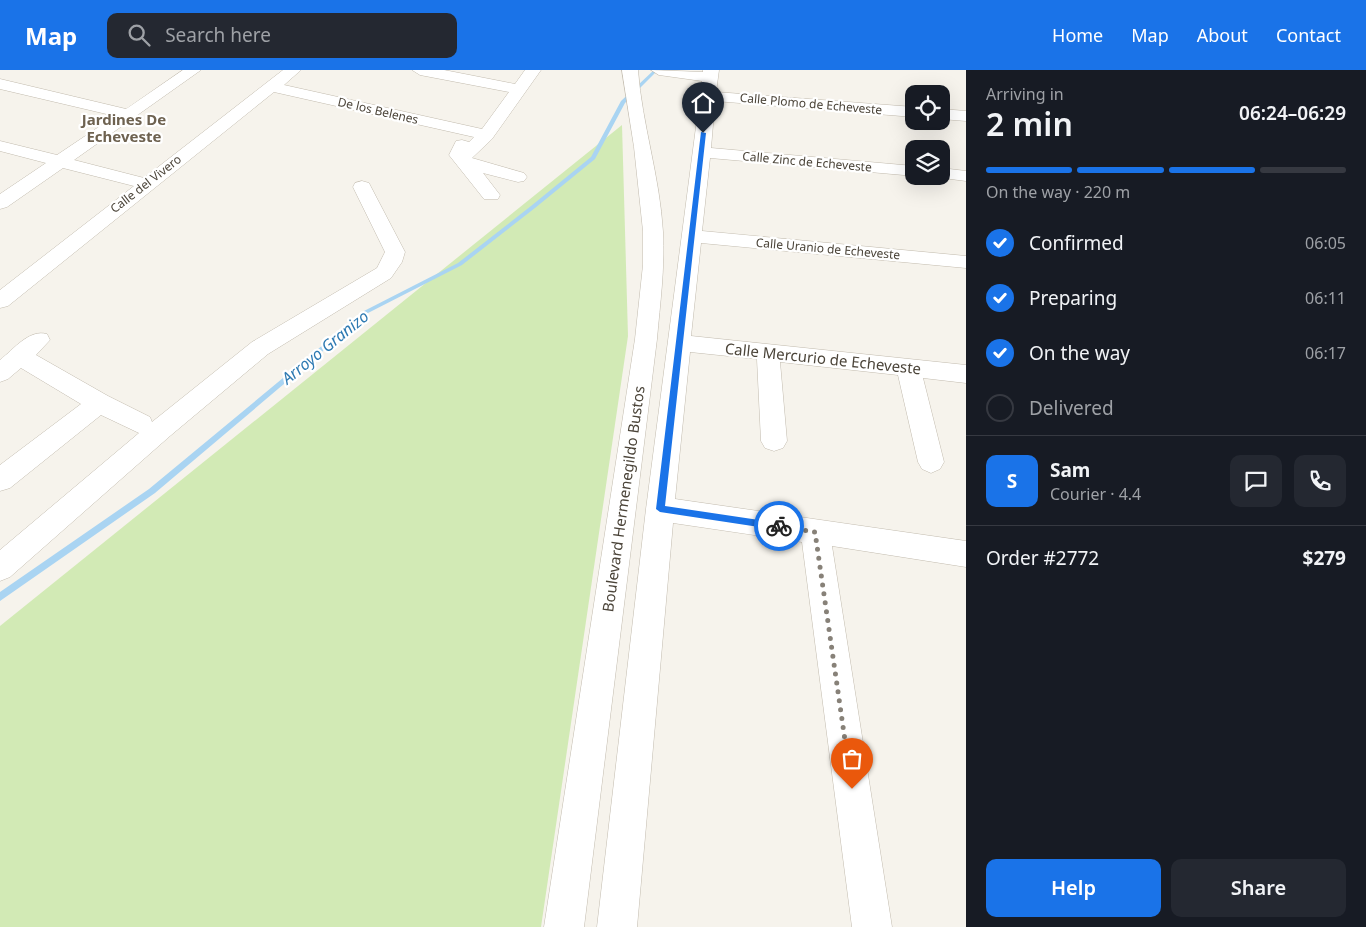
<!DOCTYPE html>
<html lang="en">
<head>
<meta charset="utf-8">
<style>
  body { margin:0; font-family:"Noto Sans",sans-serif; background:#242831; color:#f1f3f6; height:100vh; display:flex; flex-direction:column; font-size:19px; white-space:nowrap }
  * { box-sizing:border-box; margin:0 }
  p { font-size:16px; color:#9ea1a6 }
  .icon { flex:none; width:28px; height:28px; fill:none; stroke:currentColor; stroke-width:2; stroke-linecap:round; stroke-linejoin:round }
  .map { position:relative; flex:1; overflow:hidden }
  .side { display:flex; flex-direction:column; background:#171b24; width:400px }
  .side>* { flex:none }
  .tools { position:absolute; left:905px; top:15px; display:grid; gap:10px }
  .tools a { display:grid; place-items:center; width:45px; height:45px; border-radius:10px; background:#171b24; box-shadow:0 5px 20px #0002; font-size:25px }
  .pin { position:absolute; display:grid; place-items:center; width:42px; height:42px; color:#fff; margin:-51px -21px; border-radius:50% 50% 50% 0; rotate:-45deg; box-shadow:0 0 5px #0007 }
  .pin .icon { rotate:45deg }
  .courier { position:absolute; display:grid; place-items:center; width:50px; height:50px; margin:-25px; border:4px solid #1a73e8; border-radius:50%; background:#fff; color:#222; box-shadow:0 1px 6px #0007 }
  .overview em { font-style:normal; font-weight:600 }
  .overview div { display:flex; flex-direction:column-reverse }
  .overview { display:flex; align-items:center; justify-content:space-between; height:85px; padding:0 20px }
  h1 { font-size:32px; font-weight:600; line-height:38px }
  .bar { display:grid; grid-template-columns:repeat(4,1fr); gap:8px 5px; align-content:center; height:60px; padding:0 20px }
  .bar i { height:6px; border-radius:4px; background:#363941 }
  .bar .current { background:#1a73e8 }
  .bar p { grid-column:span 4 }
  .line { display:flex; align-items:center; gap:12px; padding:0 20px; border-top:1px solid #363941 }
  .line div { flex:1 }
  .round { display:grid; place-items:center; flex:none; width:52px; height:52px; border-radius:10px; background:#242831 }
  ol { padding:0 20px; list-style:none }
  li { display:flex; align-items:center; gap:15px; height:55px }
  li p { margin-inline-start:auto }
  li .icon { padding:5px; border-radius:50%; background:#1a73e8; color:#fff; stroke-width:4 }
  li:last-child { color:#9ea1a6 }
  li i { width:28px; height:28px; border:2px solid #363941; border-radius:50% }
  .primary-button { display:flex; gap:10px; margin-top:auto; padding:10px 20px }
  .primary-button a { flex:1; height:58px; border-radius:10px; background:#1a73e8; color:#fff; font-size:20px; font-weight:600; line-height:58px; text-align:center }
  .primary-button a+a { background:#242831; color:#f1f3f6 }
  header { display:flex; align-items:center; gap:30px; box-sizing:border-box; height:70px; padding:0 25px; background:#1a73e8; color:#fff }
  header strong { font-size:24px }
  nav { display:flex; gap:28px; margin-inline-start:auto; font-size:18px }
  .search { width:350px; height:45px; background:#242831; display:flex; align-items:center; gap:12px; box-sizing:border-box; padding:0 18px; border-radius:10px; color:#9ea1a6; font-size:19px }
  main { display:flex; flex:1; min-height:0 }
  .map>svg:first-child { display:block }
</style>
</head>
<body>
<header>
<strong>Map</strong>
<div class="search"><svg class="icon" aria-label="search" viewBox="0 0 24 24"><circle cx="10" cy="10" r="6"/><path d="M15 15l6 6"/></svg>Search here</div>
<nav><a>Home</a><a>Map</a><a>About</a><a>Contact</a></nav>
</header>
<main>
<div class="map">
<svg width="966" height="857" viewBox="0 0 966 857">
  <rect width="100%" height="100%" fill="#f6f3ec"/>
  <path fill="#d2eab5" d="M622,55l6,211 -87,591h-541v-301z"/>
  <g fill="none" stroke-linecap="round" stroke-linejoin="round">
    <path fill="#a9d4f2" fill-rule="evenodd" d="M654,0h4l-33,33 -30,56 -60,49 -73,57 -94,48 -213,180 -155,108v-9l149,-103 215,-178 94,-48 73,-57 60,-49 30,-56z"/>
    <g stroke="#c2bbae" stroke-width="1">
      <path id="minor" d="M183,0h18l-127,90 70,18 139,-108h18l-17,15 198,44 27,-37 -89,-17 -8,-5h32l71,14 10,-14h16l-49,69 -20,19 52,15 3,4 -3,4 -6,1 -35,-9 17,22 -2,4h-14l-35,-44 7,-14 6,-1 7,2 5,-5 -200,-45 -266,214 -8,2v-18l134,-104 -71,-18 -56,39 -7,2v-15l46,-31 -46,-12v-10l57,14 58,-39 -115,-27v-10l126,30z
        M622,0h16c4,54 22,107 25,162 2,36 -3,72 -6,107l-73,588h-40l91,-588 8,-74v-34l-9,-84z
        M651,0l52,2v-2h16l-3,22 198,15v10l-199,-16 -4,47 203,18 1,10 -205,-18 -8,73 264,25v12l-265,-25 -10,93 275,29v18l-43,-5 21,84 -4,7 -9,4 -9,-4 -4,-7 -20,-87 -118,-13 7,79 -4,7 -9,3 -9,-3 -4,-7 -4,-82 -67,-7 -15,147 291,42v26l-134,-21 60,381h-40l-50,-385 -129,-19 -36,404h-40l49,-418 56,-428 -43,-6z
        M941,39l25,2v10l-25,-2z
        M941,98l25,3v10l-31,-4 6,-1z
        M362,111l7,2 2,4 34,65 -3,10 -11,16 -123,76 -98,82 -160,141 -10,4v-31l139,-117 -38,-18 -91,73 -10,3v-26l81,-61 -60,-36 -13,11 -8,3v-22c14,-11 29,-31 47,-26l3,6 -14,15 72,41 42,21 2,5 100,-80 125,-74 8,-16 -32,-65 2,-4z"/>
    </g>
    <use href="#minor" fill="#fff" fill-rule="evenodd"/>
  </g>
  <path fill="#1a73e8" d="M701,62l5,1 -41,373 114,17 4,3 -4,4 -119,-18 -4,-3z"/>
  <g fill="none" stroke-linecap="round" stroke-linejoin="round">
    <path stroke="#878178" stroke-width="5" stroke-dasharray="0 9" d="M779,456l36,6 37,257"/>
  </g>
  <g text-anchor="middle" stroke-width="4.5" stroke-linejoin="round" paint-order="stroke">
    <g font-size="12" fill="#4b4439" stroke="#fff">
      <text transform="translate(811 34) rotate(5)" y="4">Calle Plomo de Echeveste</text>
      <text transform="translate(378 41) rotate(13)" y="4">De los Belenes</text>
      <text transform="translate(807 92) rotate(5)" y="4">Calle Zinc de Echeveste</text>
      <text transform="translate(146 114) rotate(-38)" y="4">Calle del Vivero</text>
      <text transform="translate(828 179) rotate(5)" y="4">Calle Uranio de Echeveste</text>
    </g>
    <g font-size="15" font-weight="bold" fill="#6e6250" stroke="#fff">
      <text x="124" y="55">Jardines De<tspan x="124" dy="17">Echeveste</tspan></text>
    </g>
    <g font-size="15" fill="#4b4439" stroke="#fff">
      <text transform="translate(823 289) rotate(6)" y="5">Calle Mercurio de Echeveste</text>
      <text transform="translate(624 429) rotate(-82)" y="5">Boulevard Hermenegildo Bustos</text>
    </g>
    <g font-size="16" font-style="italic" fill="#2e7ab2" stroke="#fff">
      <text transform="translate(325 277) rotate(-39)" y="6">Arroyo Granizo</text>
    </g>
  </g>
</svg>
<div class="tools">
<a><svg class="icon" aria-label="locate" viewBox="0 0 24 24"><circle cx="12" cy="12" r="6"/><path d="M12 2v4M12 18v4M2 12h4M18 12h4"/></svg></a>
<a><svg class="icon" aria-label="layers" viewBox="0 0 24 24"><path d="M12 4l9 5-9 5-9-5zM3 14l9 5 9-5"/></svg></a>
</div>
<div class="pin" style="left:852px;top:719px;background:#ea580c"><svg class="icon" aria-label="bag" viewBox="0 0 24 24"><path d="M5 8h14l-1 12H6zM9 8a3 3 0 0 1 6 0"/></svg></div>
<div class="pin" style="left:703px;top:63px;background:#1f2937"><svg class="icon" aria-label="home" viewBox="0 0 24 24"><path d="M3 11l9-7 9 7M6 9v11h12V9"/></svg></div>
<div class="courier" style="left:779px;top:456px"><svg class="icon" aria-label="bike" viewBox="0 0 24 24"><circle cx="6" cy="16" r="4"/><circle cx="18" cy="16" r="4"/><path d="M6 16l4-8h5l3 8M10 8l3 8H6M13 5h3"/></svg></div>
</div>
<section class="side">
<div class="overview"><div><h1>2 min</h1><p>Arriving in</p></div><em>06:24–06:29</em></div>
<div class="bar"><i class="current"></i><i class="current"></i><i class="current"></i><i></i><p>On the way · 220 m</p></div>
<ol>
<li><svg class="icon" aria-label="check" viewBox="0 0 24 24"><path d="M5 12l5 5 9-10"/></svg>Confirmed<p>06:05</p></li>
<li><svg class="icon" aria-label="check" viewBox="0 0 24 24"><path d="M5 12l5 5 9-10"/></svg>Preparing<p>06:11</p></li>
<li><svg class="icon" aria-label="check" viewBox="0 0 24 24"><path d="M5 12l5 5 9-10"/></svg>On the way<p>06:17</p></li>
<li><i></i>Delivered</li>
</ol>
<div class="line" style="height:90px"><b class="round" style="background:#1a73e8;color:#fff">S</b><div><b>Sam</b><p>Courier · 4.4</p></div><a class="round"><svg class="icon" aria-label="chat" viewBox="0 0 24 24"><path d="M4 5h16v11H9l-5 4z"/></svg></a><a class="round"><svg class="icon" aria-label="phone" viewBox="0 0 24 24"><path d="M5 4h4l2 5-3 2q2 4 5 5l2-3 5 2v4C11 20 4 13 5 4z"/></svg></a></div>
<div class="line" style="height:65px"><div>Order #2772</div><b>$279</b></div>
<div class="primary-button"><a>Help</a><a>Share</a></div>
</section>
</main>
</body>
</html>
